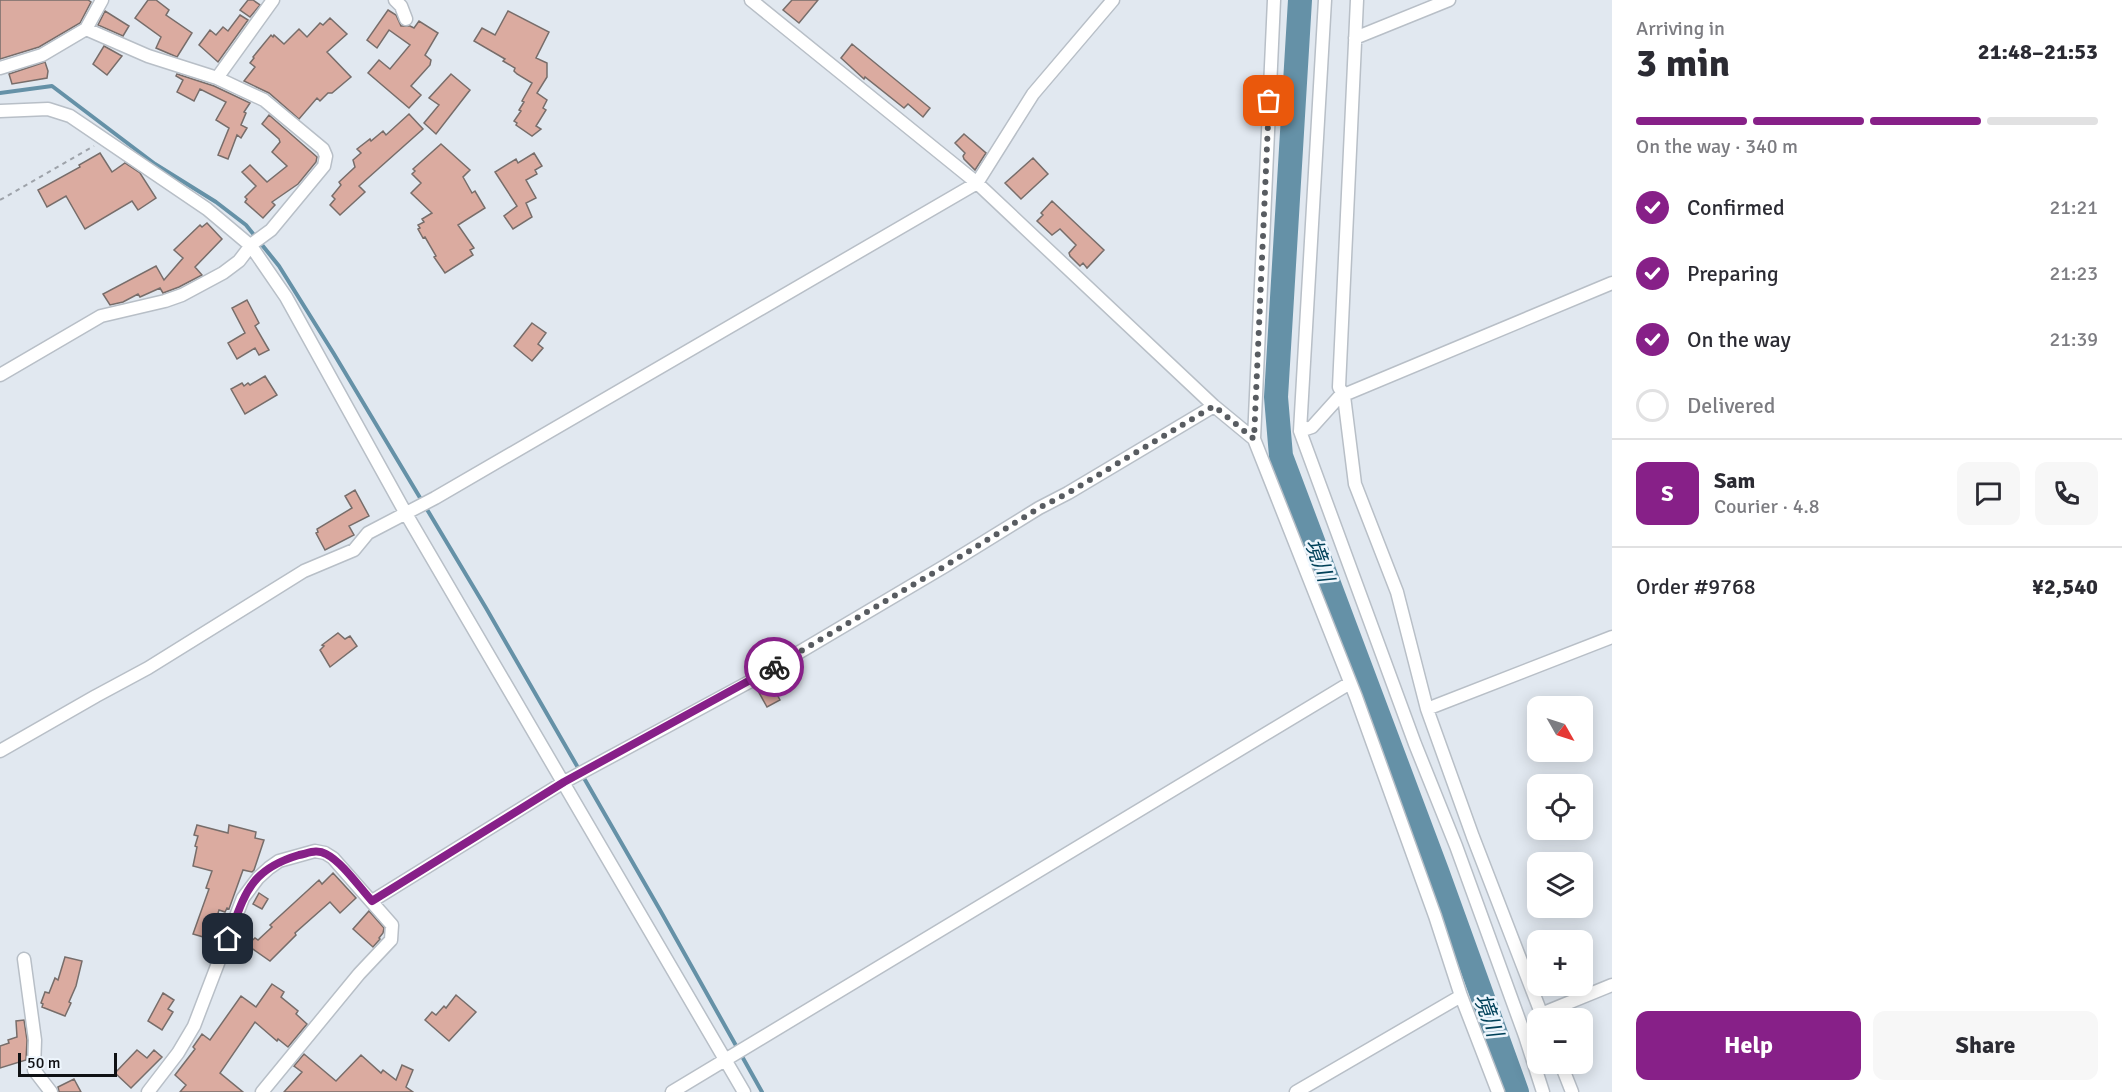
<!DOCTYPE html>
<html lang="en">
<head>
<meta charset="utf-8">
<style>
  body { margin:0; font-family:Signika,"Noto Sans JP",sans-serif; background:#f7f7f7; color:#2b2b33; height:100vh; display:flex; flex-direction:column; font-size:22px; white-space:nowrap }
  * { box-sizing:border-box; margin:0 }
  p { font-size:20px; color:#7c7c81 }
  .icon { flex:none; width:33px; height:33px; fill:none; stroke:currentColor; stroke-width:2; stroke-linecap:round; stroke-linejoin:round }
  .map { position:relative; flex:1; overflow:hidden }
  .drawer { display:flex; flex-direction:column; background:#fff; width:510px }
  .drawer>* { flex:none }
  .needle { width:39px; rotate:129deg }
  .buttons { position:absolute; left:1527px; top:696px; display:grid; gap:12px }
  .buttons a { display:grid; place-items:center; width:66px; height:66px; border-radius:12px; background:#fff; box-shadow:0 3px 15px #0003; font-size:30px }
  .scale { position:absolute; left:18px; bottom:15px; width:99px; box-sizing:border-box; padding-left:6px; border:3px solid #0f1114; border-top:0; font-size:16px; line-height:21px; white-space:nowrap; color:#0f1114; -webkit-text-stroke:4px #eef6fd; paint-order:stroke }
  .pin { position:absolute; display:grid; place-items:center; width:51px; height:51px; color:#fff; margin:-26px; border-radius:12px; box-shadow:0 3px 9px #0006 }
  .courier { position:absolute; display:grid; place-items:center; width:60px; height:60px; margin:-30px; border:4px solid #872088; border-radius:50%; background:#fff; color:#222; box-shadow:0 2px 8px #0007 }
  .head em { font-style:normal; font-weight:700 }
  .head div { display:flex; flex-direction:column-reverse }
  .head { display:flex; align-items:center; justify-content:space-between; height:102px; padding:0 24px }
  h1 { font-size:39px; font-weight:700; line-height:45px }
  .bar { display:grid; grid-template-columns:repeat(4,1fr); gap:9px 6px; align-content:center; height:72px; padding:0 24px }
  .bar i { height:8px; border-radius:4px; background:#e1e1e2 }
  .bar .active { background:#872088 }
  .bar p { grid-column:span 4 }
  .line { display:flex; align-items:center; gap:15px; padding:0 24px; border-top:2px solid #e1e1e2 }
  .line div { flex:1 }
  .round { display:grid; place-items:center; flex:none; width:63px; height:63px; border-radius:12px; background:#f7f7f7 }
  ol { padding:0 24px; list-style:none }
  li { display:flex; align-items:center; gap:18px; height:66px }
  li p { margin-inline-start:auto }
  li .icon { padding:6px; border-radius:50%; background:#872088; color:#fff; stroke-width:4 }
  li:last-child { color:#7c7c81 }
  li i { width:33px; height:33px; border:3px solid #e1e1e2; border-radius:50% }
  .button { display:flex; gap:12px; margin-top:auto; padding:12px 24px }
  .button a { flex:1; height:69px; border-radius:12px; background:#872088; color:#fff; font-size:24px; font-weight:700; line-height:69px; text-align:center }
  .button a+a { background:#f7f7f7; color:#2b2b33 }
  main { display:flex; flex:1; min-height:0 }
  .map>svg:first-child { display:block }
</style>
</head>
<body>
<main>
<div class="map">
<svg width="1612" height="1092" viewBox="0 0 1612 1092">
  <rect width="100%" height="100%" fill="#e1e8f0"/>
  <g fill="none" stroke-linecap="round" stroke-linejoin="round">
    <path stroke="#6591a7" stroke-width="4" d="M0,93l52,-7 103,78 61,38 30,23 33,41 55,88 152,254 174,302 102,182"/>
    <path stroke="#6591a7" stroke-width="24" d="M1300,0l-24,397 5,59 156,415 80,221"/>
  </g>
  <path fill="#dbaba0" stroke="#776d6a" stroke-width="1.5" d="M0,0h88l3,2 -11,21 -41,24 -39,12z
    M148,0h8l13,10 -3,5 26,18 -15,24 -21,-9 5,-11 -26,-19z
    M248,0h5l7,5 -10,12 -10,-7z
    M792,0h26l-19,23 -16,-13z
    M388,10l8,5 5,11h9l4,2 5,-7 19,12 -13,22 6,5 -1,5 -19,21 10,9 -12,13 -41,-35 11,-13 11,9 20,-24 -21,-15 -12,18 -10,-8z
    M105,11l24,15 -6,10 -25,-11z
    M508,11l41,21 -13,26 11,5v14l-10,16 10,7 -4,8 3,2 -10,16 5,3 -9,7 -16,-11 1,-2 -3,-2 7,-10 -2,-1 5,-8 -2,-1 10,-18 -15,-9 -3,-3 1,-3 -12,-7 2,-2 -31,-18 8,-13 13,7z
    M240,15l8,5 -30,42 -19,-17 11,-15 6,5 7,-8 5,4z
    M330,18l17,16 -20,18 24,25 -19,16h-4l-8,8 -3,-3 -18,21 -30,-26 -25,-12 11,-14 -5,-4 4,-5 -1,-1 18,-22 2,2 1,-2 10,9 15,-15 8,8 13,-14 3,2z
    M852,44l78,64 -7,9 -15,-13 -4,4 -39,-31 -1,2 -23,-21z
    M104,46l18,10 -15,19 -14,-11z
    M45,62l3,9 -1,7 -35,6 -3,-10z
    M177,74l37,12 36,17 -6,9 2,1 -5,12 6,3 -6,10 -4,-3 -9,24 -10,-4 11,-27 -13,-8 10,-18 -26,-13 -6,12 -17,-9 6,-12 -7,-4z
    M451,74l19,16 -34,44 -12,-11 15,-18 -10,-7z
    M409,114l14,15 -64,57 6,6 -25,23 -10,-10 5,-6 -3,-3 9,-11 -2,-3 16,-15 -2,-7 8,-7 -4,-4 13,-10 1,2 12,-10 3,4z
    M269,115l48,42 -1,5 -18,22 -26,18 3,3 -12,13 -18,-16 2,-3 -2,-2 11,-11 -14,-14 8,-7 17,17 20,-16 -15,-14 8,-10 -1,-3 -17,-15z
    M964,134l22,19 -11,17 -11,-11 -1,-3 2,-3 -10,-10z
    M441,144l29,26 -7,7 9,16 3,-2 10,17 -27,17 16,23 -4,2 3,5 -28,18 -11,-16 2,-1 -11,-19 -2,1 -5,-9 2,-1 -2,-3 6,-3 -2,-3 10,-6 -21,-20 10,-10 -9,-9 3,-3 -2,-2z
    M100,153l12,19 13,-9 15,10 16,25 -18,12 -6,-9 -47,28 -19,-33 -19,11 -9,-17 42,-23 -1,-2z
    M534,153l8,13 -7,4 2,4 -11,6 10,18 -10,5 6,14 -19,12 -9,-13 13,-10 -22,-34 21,-13 2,4z
    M1033,158l15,16 -27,25 -16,-16z
    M1052,201l52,49 -17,18 -4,-5 -3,3 -10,-10 -1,-3 7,-8 -16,-16 -8,6 -15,-14 6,-6 -2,-2z
    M207,223l15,16 -27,28 7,8 -23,12 -16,6 -3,-5 -20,9 -2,-3 -15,8 -13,3 -7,-11 53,-28 8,14 19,-22 -9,-8 26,-25 2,2z
    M247,300l12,23 -4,3 14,24 -10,5 -4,-7 -18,11 -9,-16 17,-10 -13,-25z
    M532,323l14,10 -8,11 5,4 -11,13 -18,-15z
    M265,376l12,19 -32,19 -14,-25 11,-6 2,3 4,-3 2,2z
    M355,490l14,26 -20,10 5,9 -29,15 -9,-17 2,-1 -1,-3 35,-21 -7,-12z
    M338,633l7,6 5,-3 7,10 -27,21 -10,-17 4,-4 -2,-1z
    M769,680l11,20 -13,7 -10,-18z
    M197,825l31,8 1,-8 27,7 -1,6 9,2 -10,30 -2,2 -9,-2 -14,39 -2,-1 -2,4 -6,-2 -9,29 -17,-5 16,-45 -3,-1 6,-17 -19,-5 4,-19 -2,-1 3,-10 -4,-1z
    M333,873l23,25 -16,15 -10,-11 -35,31 1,2 -26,26 -23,-16 8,-7 3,2 14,-13 -2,-2 49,-45 3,4z
    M259,893l9,6 -6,10 -9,-5z
    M369,911l15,17 -1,5 -4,5 1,1 -7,8 -20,-18z
    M65,957l17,4 -6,25 -7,16 2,1 -6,13 -23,-9 1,-3 -2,-1 4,-11 4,1 6,-15 3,2z
    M272,984l12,8 -3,5 17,14 -2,3 11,10 -19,23 -10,-8 -1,2 -22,-19 -35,51 23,19h-63l6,-7 -11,-10 20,-26 -2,-2 9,-13 8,6 31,-44 15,11z
    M163,993l11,7 -6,9 5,3 -11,18 -14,-9z
    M456,995l20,17 -27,29 -24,-21 7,-8 4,3 8,-9 2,2z
    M24,1020l3,20 -1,20 -26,8v-22l9,-3 -1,-3 9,-3 -1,-16z
    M137,1050l10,8 7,-8 8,7 -31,31 -16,-15z
    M304,1054l32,27 25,-26 20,18 2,-3 13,10 6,-15 11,5 -7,17 7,5h-129l18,-20 -8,-6z
    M74,1079l7,13h-22l-1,-5z"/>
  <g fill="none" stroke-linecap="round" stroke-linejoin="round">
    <g stroke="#b8bfc7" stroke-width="15">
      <path id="minor" d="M395,0l6,6 5,13
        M751,0l226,183 237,223 40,33
        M1274,0l-20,439 102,258 79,219 26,80 37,96
        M1325,0l-25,431 115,313 41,102 69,190 18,56
        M1357,0l-18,387 5,9 11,88 42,108 30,117 46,128 70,181
        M86,29l16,-29
        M1355,38l94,-38
        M0,68l42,-13 44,-26 62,27 69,22
        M0,111l48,-2 22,7 137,93 44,37 35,51 119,215 339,580
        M0,375l101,-59 64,-15 17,-6 41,-22 16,-12 13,-17 19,-14 53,-64 2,-10 -3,-7 -59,-49 -47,-22 56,-78
        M1300,431l12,-4 27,-30 273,-114
        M1427,709l185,-72
        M0,751l96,-55 52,-28 156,-97 50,-21 14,-17 67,-35 542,-315 56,-89 80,-94
        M372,901l192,-119 185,-100 196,-116 94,-58 29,-15 146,-87
        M24,959l11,81 -1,30 17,22
        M1541,1014l71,-29
        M1561,1064l11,28
        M148,1092l30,-39 16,-27 49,-128 15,-20 11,-10 10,-7 36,-10 10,2 8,5 59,67 -1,15 -32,34 -97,118
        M672,1092l678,-409
        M1296,1092l165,-96"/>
    </g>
    <path stroke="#9ea3aa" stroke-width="2" stroke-dasharray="4.5 4.5" stroke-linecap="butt" d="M0,200l94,-54"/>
    <use href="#minor" stroke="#fff" stroke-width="12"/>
  </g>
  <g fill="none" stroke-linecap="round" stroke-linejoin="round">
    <path stroke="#585c61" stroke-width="6" stroke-dasharray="0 10.8" d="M774,667l171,-101 94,-58 29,-15 146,-87 40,33 15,-338"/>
    <path stroke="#872088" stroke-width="8" d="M228,939c17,-45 21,-69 71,-84 10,-2 18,-6 27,-1 16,8 34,34 46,47l192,-119 210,-115"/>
  </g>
  <g text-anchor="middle" stroke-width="5" stroke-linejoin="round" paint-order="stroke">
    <g font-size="22" font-style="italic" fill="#004058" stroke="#eef6fd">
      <text transform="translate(1320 560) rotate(70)" y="8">境川</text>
      <text transform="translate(1489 1015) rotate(70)" y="8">境川</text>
    </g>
  </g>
</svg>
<div class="buttons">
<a><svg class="needle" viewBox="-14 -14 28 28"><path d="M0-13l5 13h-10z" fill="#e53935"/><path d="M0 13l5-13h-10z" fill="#7c7c81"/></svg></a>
<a><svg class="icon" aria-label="locate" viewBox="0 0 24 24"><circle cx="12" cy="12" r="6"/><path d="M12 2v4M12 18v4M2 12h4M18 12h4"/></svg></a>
<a><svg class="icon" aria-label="layers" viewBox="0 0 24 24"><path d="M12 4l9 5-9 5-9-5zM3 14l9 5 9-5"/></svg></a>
<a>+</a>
<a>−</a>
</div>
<div class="scale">50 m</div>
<div class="pin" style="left:1269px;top:101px;background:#ea580c"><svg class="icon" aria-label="bag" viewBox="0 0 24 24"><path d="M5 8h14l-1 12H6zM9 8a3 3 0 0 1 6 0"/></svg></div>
<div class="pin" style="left:228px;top:939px;background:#1f2937"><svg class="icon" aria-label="home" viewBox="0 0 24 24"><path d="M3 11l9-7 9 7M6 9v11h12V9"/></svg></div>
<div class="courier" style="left:774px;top:667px"><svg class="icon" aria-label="bike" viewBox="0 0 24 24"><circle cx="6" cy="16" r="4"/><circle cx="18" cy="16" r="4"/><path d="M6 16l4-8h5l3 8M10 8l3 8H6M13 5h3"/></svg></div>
</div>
<section class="drawer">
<div class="head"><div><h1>3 min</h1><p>Arriving in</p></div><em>21:48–21:53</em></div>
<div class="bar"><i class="active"></i><i class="active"></i><i class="active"></i><i></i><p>On the way · 340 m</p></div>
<ol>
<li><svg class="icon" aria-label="check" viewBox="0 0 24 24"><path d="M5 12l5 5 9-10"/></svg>Confirmed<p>21:21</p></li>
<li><svg class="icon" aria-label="check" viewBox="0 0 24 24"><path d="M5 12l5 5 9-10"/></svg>Preparing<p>21:23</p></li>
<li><svg class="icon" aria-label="check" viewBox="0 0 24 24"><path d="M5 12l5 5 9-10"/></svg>On the way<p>21:39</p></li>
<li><i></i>Delivered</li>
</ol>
<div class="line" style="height:108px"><b class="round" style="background:#872088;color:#fff">S</b><div><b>Sam</b><p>Courier · 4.8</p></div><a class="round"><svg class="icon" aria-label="chat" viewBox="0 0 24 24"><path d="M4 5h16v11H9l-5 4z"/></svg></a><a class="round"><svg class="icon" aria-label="phone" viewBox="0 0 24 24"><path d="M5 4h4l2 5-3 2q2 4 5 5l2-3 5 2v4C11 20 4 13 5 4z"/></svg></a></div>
<div class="line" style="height:78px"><div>Order #9768</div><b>¥2,540</b></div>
<div class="button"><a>Help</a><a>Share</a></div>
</section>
</main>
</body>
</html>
